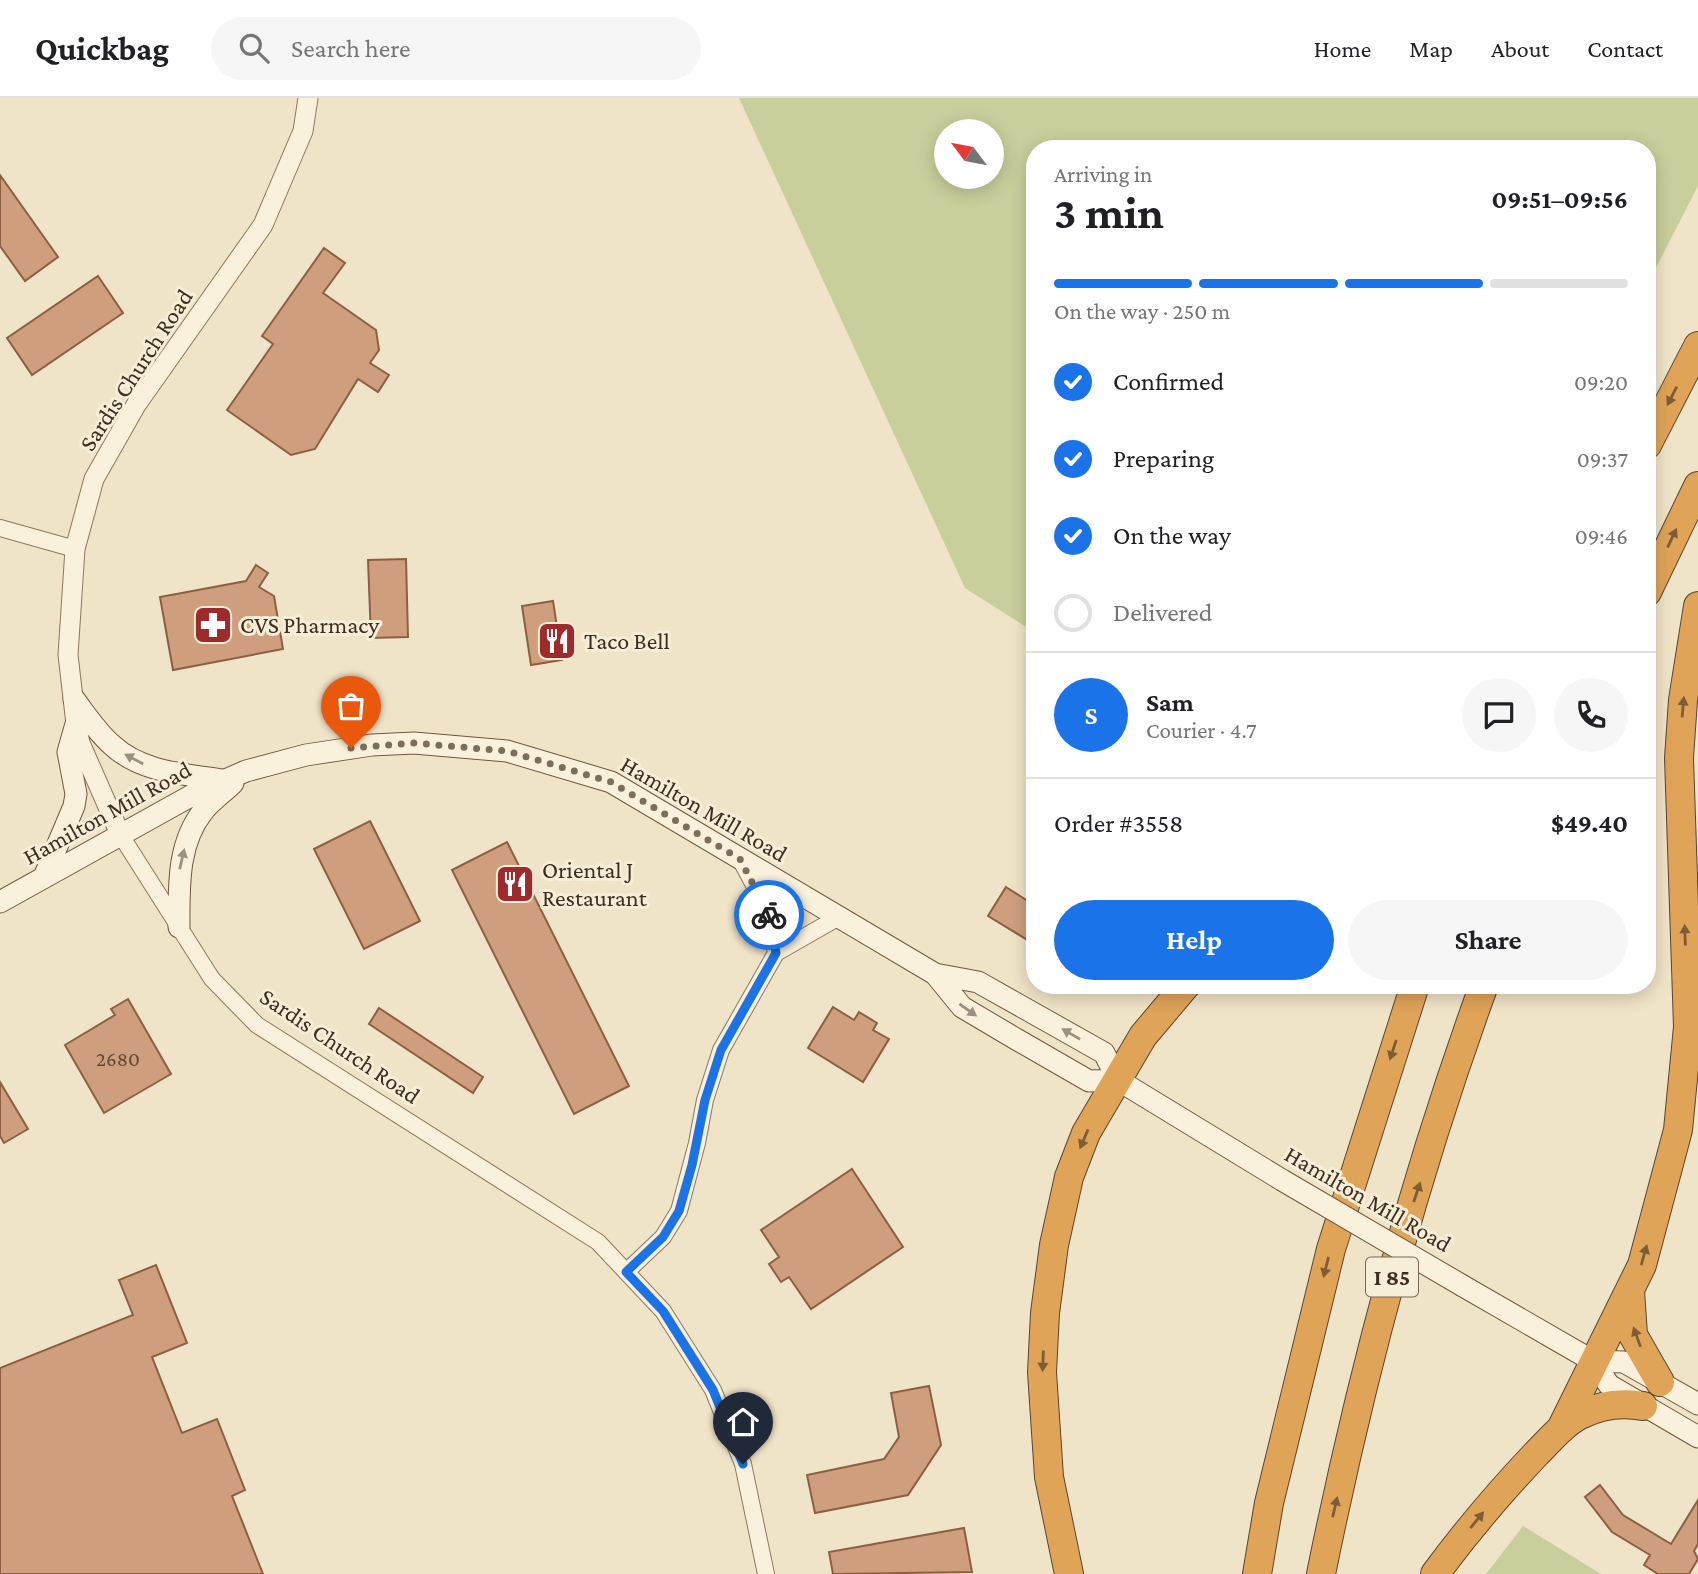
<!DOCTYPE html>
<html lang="en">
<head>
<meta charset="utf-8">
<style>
  body { margin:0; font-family:"Crimson Pro",serif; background:#f6f6f6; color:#202124; height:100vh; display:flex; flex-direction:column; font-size:26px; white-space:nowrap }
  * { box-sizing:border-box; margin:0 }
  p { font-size:23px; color:#757577 }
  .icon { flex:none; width:38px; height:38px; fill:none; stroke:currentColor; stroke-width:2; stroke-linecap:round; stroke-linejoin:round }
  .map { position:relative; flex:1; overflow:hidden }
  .sheet { position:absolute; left:1026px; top:42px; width:630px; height:854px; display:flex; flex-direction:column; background:#fff; border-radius:28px; box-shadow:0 4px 18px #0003 }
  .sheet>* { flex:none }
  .needle { width:46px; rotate:302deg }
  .buttons { position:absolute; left:934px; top:21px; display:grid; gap:14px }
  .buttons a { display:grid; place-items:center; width:70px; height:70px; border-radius:50%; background:#fff; box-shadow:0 4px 18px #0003; font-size:35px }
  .pin { position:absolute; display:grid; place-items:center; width:60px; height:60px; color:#fff; margin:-72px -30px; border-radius:50% 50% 50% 0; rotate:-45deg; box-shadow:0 0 7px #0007 }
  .pin .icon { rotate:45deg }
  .courier { position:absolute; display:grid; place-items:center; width:70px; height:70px; margin:-35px; border:5px solid #1a73e8; border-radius:50%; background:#fff; color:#222; box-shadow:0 2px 9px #0007 }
  .overview em { font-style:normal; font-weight:700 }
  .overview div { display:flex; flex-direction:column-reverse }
  .overview { display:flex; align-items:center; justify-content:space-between; height:119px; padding:0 28px }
  h1 { font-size:46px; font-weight:700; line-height:52px }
  .bar { display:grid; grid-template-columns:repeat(4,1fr); gap:10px 7px; align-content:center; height:84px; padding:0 28px }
  .bar i { height:9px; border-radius:5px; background:#e0e0e0 }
  .bar .active { background:#1a73e8 }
  .bar p { grid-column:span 4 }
  .line { display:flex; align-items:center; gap:18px; padding:0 28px; border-top:2px solid #e0e0e0 }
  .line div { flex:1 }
  .round { display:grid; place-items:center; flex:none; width:74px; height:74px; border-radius:37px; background:#f6f6f6 }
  ol { padding:0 28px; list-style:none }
  li { display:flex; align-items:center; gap:21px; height:77px }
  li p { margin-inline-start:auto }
  li .icon { padding:7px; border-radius:50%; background:#1a73e8; color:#fff; stroke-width:4 }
  li:last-child { color:#757577 }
  li i { width:38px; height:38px; border:4px solid #e0e0e0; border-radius:50% }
  .action { display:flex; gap:14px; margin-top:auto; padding:14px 28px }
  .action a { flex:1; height:80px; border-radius:42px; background:#1a73e8; color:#fff; font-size:28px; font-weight:700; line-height:80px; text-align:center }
  .action a+a { background:#f6f6f6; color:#202124 }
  header { display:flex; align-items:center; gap:42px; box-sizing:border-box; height:98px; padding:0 35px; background:#fff; border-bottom:2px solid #e0e0e0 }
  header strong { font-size:33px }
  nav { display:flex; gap:38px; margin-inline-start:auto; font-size:24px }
  .search { width:490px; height:63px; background:#f6f6f6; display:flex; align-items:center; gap:18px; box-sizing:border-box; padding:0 24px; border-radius:38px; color:#757577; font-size:26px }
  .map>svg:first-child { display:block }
</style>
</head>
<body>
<header>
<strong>Quickbag</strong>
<div class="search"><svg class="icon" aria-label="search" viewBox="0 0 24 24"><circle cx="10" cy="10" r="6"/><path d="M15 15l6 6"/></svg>Search here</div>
<nav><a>Home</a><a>Map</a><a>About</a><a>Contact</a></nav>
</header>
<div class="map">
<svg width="1698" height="1476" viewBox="0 0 1698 1476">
  <rect width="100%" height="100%" fill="#f0e4c8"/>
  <path fill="#c9cf9b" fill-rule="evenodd" d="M739,0h959v88l-51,99v-136h-613v483l-69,-44zM947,33h45v46h-45z
    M1523,1428l78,48h-115z"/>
  <path fill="#cf9f7d" stroke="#8d5f41" stroke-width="2" d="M0,77l58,82 -33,24 -25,-35z
    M324,150l21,15 -22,30 53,37 3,20 -9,13 19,12 -11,17 -20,-13 -43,70 -24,6 -64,-45 46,-66 -11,-8z
    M98,178l25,37 -91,62 -25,-37z
    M406,461l2,78 -37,1 -3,-78z
    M256,467l12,8 -9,14 15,9 9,53 -110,21 -13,-73 86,-16z
    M553,503l9,59 -31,5 -9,-59z
    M370,723l50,100 -56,28 -50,-100z
    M507,744l122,244 -55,28 -122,-244z
    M1006,789l28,18v39l-46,-28z
    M128,901l43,75 -67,39 -39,-68 50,-30 -4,-6z
    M833,909l21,13 5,-8 18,11 -4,7 16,9 -26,43 -55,-34z
    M379,910l104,69 -10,16 -104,-69z
    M0,984l28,47 -24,14 -4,-7z
    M852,1071l51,78 -92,62 -22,-32 -8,5 -12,-18 10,-7 -18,-27z
    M156,1167l31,78 -35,14 30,76 35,-14 28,71 -13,6 31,78h-263v-206l133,-53 -14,-35z
    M929,1288l12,59 -33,50 -93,18 -8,-38 77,-16 15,-22 -8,-44z
    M1600,1387l23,30 48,29 27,-44v44l-4,7 4,8 -9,15h-31l-14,-9 6,-10 -38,-23 -27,-35z
    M964,1430l8,44 -139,2 -4,-22z"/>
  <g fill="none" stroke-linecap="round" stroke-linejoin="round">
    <g stroke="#8d765c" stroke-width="18">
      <path id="minor" d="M0,430l75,21
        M120,736l92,145 45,46 341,217 65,69 50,79 30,74 23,110
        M740,761l28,52 8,42
        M626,1174l37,-35 16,-26 18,-68 8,-43 16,-50 55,-97 63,-36"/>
    </g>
    <g stroke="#8d765c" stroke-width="21">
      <path id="tertiary" d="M120,736l-40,-91 -4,-19 -8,-69 7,-106 19,-70 42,-74 127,-180 40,-94 5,-33"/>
    </g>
    <g stroke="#6f573f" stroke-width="23">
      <path id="secondary" d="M74,601c12,16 23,33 38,46 30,28 73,29 111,35
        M44,779l30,-71 2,-12 -8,-42 8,-28
        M0,804l196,-109 50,-22 60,-16 66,-10 42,-2 93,8 104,31 324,192 27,33 54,32 73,42 29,-1
        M179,829c0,-40 -2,-84 25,-117 8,-10 20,-18 29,-27
        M935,876l43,8 126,71 14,27 164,100
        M1463,1188l130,75 31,1 74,42
        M1593,1263l16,24 89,52"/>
    </g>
    <g stroke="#5b4430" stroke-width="30">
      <path id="motorway" d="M1647,347l51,-99
        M1647,494l51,-106
        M1630,1192l3,45 27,47
        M1561,1331l81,-164 36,-135 10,-103 -9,-269 4,-58 15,-94
        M1069,1476l-20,-97 -7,-105 3,-59 9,-68 15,-68 17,-44 57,-97 43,-51
        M1257,1476l12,-71 62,-254 84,-264
        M1321,1476c40,-197 94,-400 163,-589
        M1435,1476c31,-42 65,-82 101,-120 14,-14 27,-30 44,-39 20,-10 42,-13 63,-9"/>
    </g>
    <use href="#minor" stroke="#faf1dc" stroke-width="16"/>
    <use href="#tertiary" stroke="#faf1dc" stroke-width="19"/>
    <use href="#secondary" stroke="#faf1dc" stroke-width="21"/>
    <use href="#motorway" stroke="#e0a458" stroke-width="28"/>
    <g stroke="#6f573f" stroke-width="23" stroke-linecap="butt">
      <path id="secondary-bridge" d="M1282,1082l181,106"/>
    </g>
    <use href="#secondary-bridge" stroke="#faf1dc" stroke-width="21"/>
  </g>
  <defs><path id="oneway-solid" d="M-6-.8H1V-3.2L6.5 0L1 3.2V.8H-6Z" transform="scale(1.75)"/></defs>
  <g fill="#7e5d36">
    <use href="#oneway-solid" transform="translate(1672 298) rotate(117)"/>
    <use href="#oneway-solid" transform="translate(1672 440) rotate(-65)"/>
    <use href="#oneway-solid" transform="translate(1683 609) rotate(-85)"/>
    <use href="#oneway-solid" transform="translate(1685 837) rotate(-92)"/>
    <use href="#oneway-solid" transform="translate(1393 952) rotate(108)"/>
    <use href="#oneway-solid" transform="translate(1084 1041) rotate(113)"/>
    <use href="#oneway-solid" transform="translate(1417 1094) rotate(-72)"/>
    <use href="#oneway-solid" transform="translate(1644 1157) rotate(-74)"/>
    <use href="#oneway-solid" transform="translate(1326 1169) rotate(104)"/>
    <use href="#oneway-solid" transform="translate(1637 1239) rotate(-110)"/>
    <use href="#oneway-solid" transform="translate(1043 1263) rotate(92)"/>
    <use href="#oneway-solid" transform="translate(1335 1409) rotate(-77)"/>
    <use href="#oneway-solid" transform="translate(1477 1422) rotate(-51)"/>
  </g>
  <g fill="#9c907e">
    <use href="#oneway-solid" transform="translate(134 661) rotate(-152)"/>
    <use href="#oneway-solid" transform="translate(182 761) rotate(-77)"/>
    <use href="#oneway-solid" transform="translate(968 912) rotate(35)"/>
    <use href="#oneway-solid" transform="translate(1071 936) rotate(-150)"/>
  </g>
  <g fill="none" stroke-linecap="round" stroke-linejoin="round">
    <path stroke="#7c6e5b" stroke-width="7" stroke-dasharray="0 12.6" d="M351,650l63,-5 93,8 104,31 129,77 29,56"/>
    <path stroke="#1a73e8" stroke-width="9" d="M743,1366l-30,-74 -50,-79 -37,-39 37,-35 16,-26 13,-46 13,-65 16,-50 55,-97 -7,-38"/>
  </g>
  <defs>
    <g id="pharmacy-square" transform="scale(2.0125)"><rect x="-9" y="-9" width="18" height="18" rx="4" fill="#9e2a2b" stroke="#f7eed8"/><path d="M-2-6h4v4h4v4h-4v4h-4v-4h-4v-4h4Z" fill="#fff"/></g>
    <g id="restaurant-square" transform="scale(2.0125)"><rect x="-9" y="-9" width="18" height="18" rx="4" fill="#9e2a2b" stroke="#f7eed8"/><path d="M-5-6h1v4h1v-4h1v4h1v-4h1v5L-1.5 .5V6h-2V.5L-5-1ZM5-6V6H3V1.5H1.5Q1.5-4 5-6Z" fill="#fff"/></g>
  </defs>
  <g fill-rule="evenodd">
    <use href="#pharmacy-square" x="213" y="527"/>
    <use href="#restaurant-square" x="557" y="543"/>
    <use href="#restaurant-square" x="515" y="786"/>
  </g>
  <g text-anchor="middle" stroke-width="6" stroke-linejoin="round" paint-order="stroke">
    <g font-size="21" fill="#624a37">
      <text x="118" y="968">2680</text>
    </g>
    <rect fill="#f7eed8" stroke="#756857" stroke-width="2" x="1366" y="1159.5" width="52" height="39" rx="5"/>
    <g font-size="23" font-weight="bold" fill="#3d2e20">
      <text x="1392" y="1187">I 85</text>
    </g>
    <g font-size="24" fill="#3d2e20" stroke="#f7eed8">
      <text transform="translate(136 272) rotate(-57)" y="8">Sardis Church Road</text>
      <text transform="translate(704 711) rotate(30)" y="8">Hamilton Mill Road</text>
      <text transform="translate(107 715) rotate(-29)" y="8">Hamilton Mill Road</text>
      <text transform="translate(340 948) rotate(34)" y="8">Sardis Church Road</text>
      <text transform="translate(1368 1101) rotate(30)" y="8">Hamilton Mill Road</text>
    </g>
    <g font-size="24" fill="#3d2e20" stroke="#f7eed8" text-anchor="start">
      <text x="240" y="535">CVS Pharmacy</text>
      <text x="584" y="551">Taco Bell</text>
      <text x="542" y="780">Oriental J<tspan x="542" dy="28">Restaurant</tspan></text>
    </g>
  </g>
</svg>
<div class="buttons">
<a><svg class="needle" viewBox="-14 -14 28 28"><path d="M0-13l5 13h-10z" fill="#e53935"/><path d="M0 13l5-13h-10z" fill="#757577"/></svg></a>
</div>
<div class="pin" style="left:351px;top:650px;background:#ea580c"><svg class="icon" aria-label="bag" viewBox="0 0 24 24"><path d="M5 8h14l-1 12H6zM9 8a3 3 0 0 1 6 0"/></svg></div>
<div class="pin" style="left:743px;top:1366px;background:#1f2937"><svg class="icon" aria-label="home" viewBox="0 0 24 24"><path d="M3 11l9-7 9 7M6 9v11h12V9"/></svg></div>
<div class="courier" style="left:769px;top:817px"><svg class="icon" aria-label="bike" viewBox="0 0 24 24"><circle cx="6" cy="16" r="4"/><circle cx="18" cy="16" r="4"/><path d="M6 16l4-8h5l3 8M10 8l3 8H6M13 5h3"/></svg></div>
<section class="sheet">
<div class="overview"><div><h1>3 min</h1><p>Arriving in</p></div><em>09:51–09:56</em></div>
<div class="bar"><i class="active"></i><i class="active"></i><i class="active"></i><i></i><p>On the way · 250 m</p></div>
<ol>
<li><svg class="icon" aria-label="check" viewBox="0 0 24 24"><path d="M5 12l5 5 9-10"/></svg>Confirmed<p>09:20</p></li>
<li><svg class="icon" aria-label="check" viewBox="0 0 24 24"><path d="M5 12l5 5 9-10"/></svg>Preparing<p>09:37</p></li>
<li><svg class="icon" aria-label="check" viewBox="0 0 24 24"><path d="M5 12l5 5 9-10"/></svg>On the way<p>09:46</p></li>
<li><i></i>Delivered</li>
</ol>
<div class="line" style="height:126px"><b class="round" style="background:#1a73e8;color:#fff">S</b><div><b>Sam</b><p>Courier · 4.7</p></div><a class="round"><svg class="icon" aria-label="chat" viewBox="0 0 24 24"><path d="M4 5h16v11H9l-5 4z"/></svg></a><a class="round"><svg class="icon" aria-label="phone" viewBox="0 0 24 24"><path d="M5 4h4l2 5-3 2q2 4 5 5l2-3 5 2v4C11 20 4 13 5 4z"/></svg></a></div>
<div class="line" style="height:91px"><div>Order #3558</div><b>$49.40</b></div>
<div class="action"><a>Help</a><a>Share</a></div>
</section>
</div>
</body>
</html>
